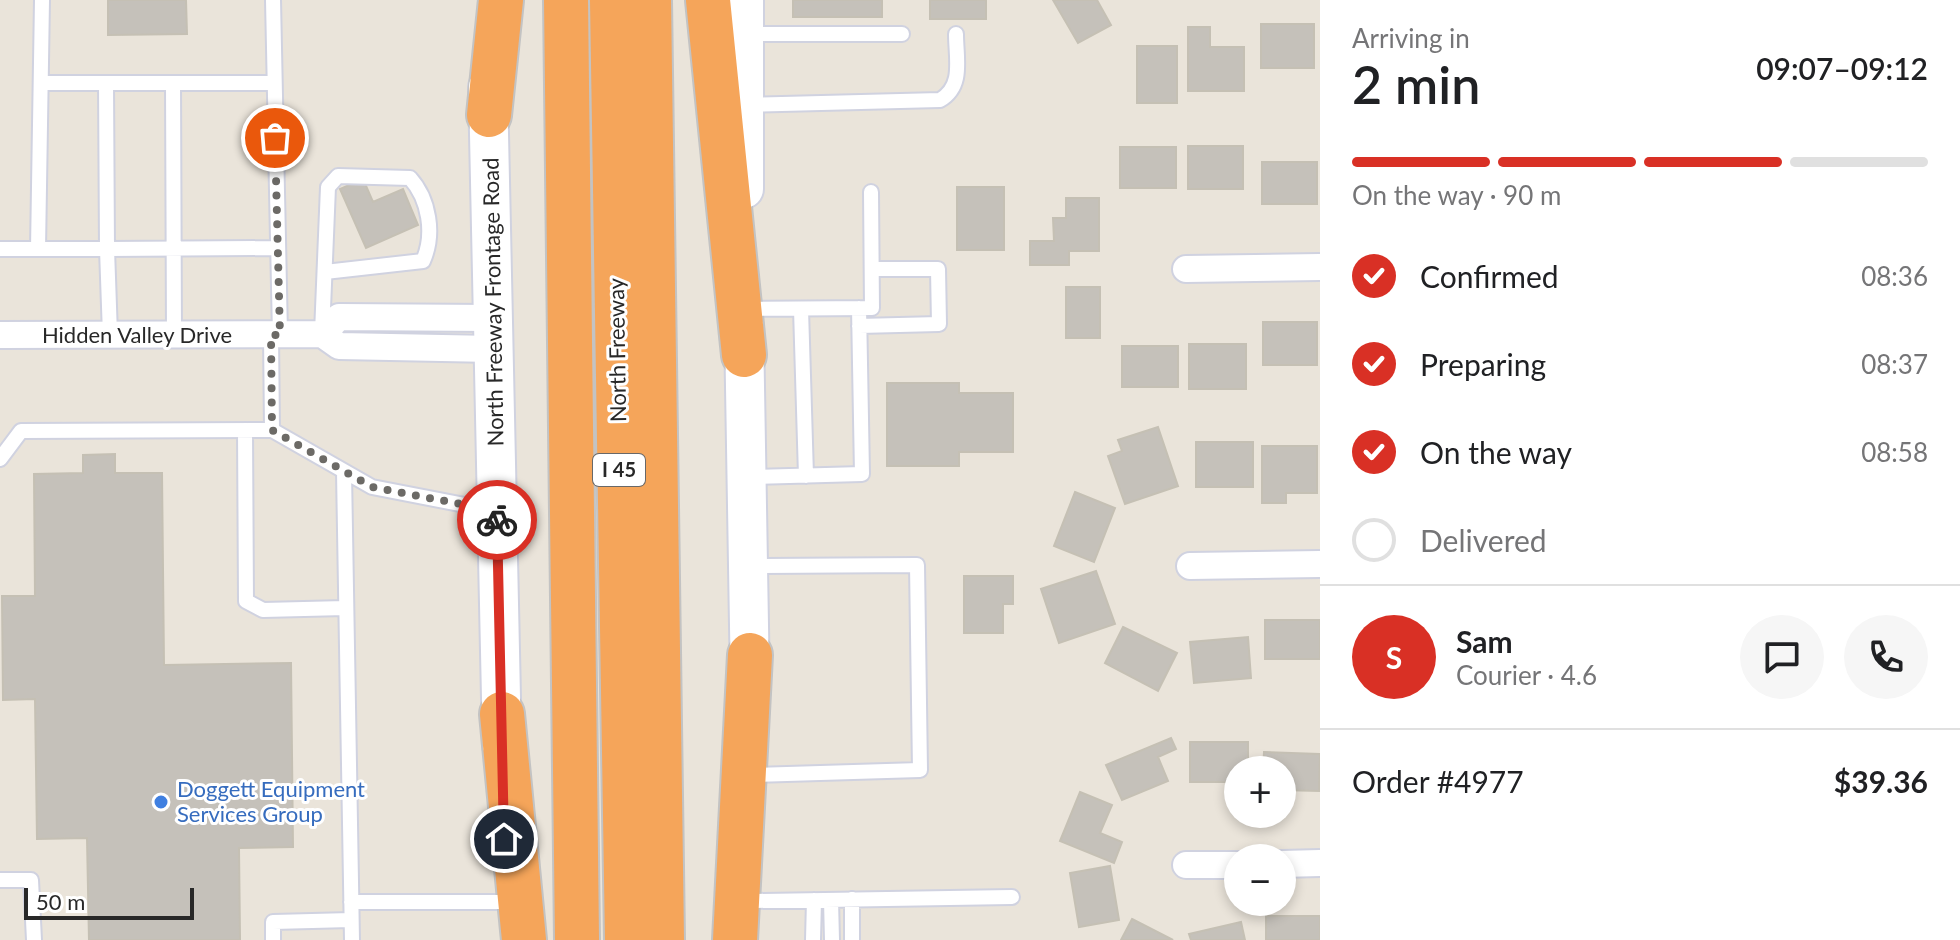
<!DOCTYPE html>
<html lang="en">
<head>
<meta charset="utf-8">
<style>
  body { margin:0; font-family:Lato,sans-serif; background:#f6f6f6; color:#202124; height:100vh; display:flex; flex-direction:column; font-size:30px; white-space:nowrap }
  * { box-sizing:border-box; margin:0 }
  p { font-size:26px; color:#757577 }
  .icon { flex:none; width:44px; height:44px; fill:none; stroke:currentColor; stroke-width:2; stroke-linecap:round; stroke-linejoin:round }
  .map { position:relative; flex:1; overflow:hidden }
  .details { display:flex; flex-direction:column; background:#fff; width:640px }
  .details>* { flex:none }
  .controls { position:absolute; left:1224px; top:756px; display:grid; gap:16px }
  .controls a { display:grid; place-items:center; width:72px; height:72px; border-radius:50%; background:#fff; box-shadow:0 4px 12px #0003; font-size:40px }
  .scale { position:absolute; left:24px; bottom:20px; width:170px; box-sizing:border-box; padding-left:8px; border:4px solid #282828; border-top:0; font-size:22px; line-height:28px; white-space:nowrap; color:#282828; -webkit-text-stroke:6px #fff; paint-order:stroke }
  .pin { position:absolute; display:grid; place-items:center; width:68px; height:68px; color:#fff; margin:-34px; border:4px solid #fff; border-radius:50%; box-shadow:0 2px 8px #0007 }
  .courier { position:absolute; display:grid; place-items:center; width:80px; height:80px; margin:-40px; border:6px solid #d93025; border-radius:50%; background:#fff; color:#222; box-shadow:0 2px 10px #0007 }
  .summary em { font-style:normal; font-weight:600 }
  .summary div { display:flex; flex-direction:column-reverse }
  .summary { display:flex; align-items:center; justify-content:space-between; height:136px; padding:0 32px }
  h1 { font-size:52px; font-weight:600; line-height:60px }
  .bar { display:grid; grid-template-columns:repeat(4,1fr); gap:12px 8px; align-content:center; height:96px; padding:0 32px }
  .bar i { height:10px; border-radius:6px; background:#e0e0e0 }
  .bar .on { background:#d93025 }
  .bar p { grid-column:span 4 }
  .line { display:flex; align-items:center; gap:20px; padding:0 32px; border-top:2px solid #e0e0e0 }
  .line div { flex:1 }
  .round { display:grid; place-items:center; flex:none; width:84px; height:84px; border-radius:42px; background:#f6f6f6 }
  ol { padding:0 32px; list-style:none }
  li { display:flex; align-items:center; gap:24px; height:88px }
  li p { margin-inline-start:auto }
  li .icon { padding:8px; border-radius:50%; background:#d93025; color:#fff; stroke-width:4 }
  li:last-child { color:#757577 }
  li i { width:44px; height:44px; border:4px solid #e0e0e0; border-radius:50% }
  main { display:flex; flex:1; min-height:0 }
  .map>svg:first-child { display:block }
</style>
</head>
<body>
<main>
<div class="map">
<svg width="1320" height="940" viewBox="0 0 1320 940">
  <rect width="100%" height="100%" fill="#eae4da"/>
  <path fill="#c5c1ba" stroke="#c5c0b4" stroke-width="2" d="M108,0h78l1,34 -79,1z
    M793,0h89v17h-89z
    M930,0h56v19h-56z
    M1053,0h44l14,25 -33,18z
    M1261,24h53v44h-53z
    M1188,27h22v20h34v44h-56z
    M1137,46h40v57h-40z
    M1188,146h55v43h-55z
    M1120,147h56v41h-56z
    M1262,162h55v42h-55z
    M363,179l10,23 30,-13 15,36 -52,23 -26,-59z
    M957,187h47v63h-47z
    M1066,198h33v53h-30v14h-39v-24h24l-1,-23h13z
    M1066,287h34v51h-34z
    M1263,322h54v43h-54z
    M1189,344h57v45h-57z
    M1122,346h56v41h-56z
    M887,383h72v10h54v59h-54v14h-72z
    M1158,427l20,59 -53,18 -17,-48 14,-5 -4,-11z
    M1196,442h57v45h-57z
    M1262,446h55v47h-31v10h-24z
    M115,454v19h47l2,192 127,-2 2,184 -54,1 1,92h-151l-2,-102 -50,1 -2,-140 -32,1 -1,-104h33l-1,-122 49,-1v-18z
    M1075,492l40,16 -21,54 -40,-16z
    M1096,571l19,53 -56,19 -18,-54z
    M964,576h49v28h-10v29h-39z
    M1265,620h55v39h-55z
    M1123,627l54,26 -19,38 -53,-28z
    M1248,637l3,41 -57,5 -4,-41z
    M1171,738l5,11 -18,8 10,24 -46,19 -16,-35z
    M1190,742h58v28h-10v12h-48z
    M1264,752l56,2 -1,37 -37,-1v-20h-19z
    M1080,792l32,13 -12,28 22,9 -8,21 -54,-22z
    M1110,866l9,54 -40,7 -9,-54z
    M1266,916h54v24h-54z
    M1132,919l41,21h-52z
    M1241,922l4,18h-54l-2,-6z"/>
  <g fill="none" stroke-linecap="round" stroke-linejoin="round">
    <g stroke="#d0d2e0" stroke-width="18">
      <path id="service" d="M273,0l7,335
        M745,34h157
        M42,83h232
        M106,83l1,166 170,-1
        M173,83l1,252
        M745,105l195,-5c24,-14 16,-41 16,-66
        M0,249h107l3,86
        M38,249l4,-249
        M745,309l127,-1 -1,-116
        M801,309l5,167
        M859,326l80,-2 -1,-55h-66
        M322,333l6,-146 10,-11 72,2c19,21 25,56 13,83l-98,11
        M271,335l1,95
        M245,430l1,171 17,9 82,-2
        M0,459l21,-28 251,-1 100,57 124,24
        M344,472l8,468
        M749,477l113,-3 -3,-166
        M749,566l168,-1 3,205 -168,5
        M0,880h31l3,60
        M852,899v41
        M831,900l1,40
        M755,901l257,-4
        M351,902h155
        M273,940v-18l78,-2
        M813,940l1,-40"/>
    </g>
    <g stroke="#d0d2e0" stroke-width="30">
      <path id="minor" d="M1186,269l134,-2
        M322,334l17,-17 153,1
        M0,335l322,-1 17,12 154,3
        M1190,566l130,-2
        M1282,864l38,-1
        M1186,865h52"/>
    </g>
    <g stroke="#d0d2e0" stroke-width="42">
      <path id="secondary" d="M744,0v189
        M488,87l14,658
        M744,327l6,358"/>
    </g>
    <g stroke="#c3c3c3" stroke-width="48">
      <path id="motorway" d="M566,0l11,940
        M612,0l15,940
        M649,0l13,940
        M708,0l36,355
        M489,115l12,-115
        M502,714l22,226
        M735,940l15,-285"/>
    </g>
    <use href="#service" stroke="#fff" stroke-width="14"/>
    <use href="#minor" stroke="#fff" stroke-width="26"/>
    <use href="#secondary" stroke="#fff" stroke-width="38"/>
    <use href="#motorway" stroke="#f5a55a" stroke-width="44"/>
  </g>
  <g fill="none" stroke-linecap="round" stroke-linejoin="round">
    <path stroke="#6c6a66" stroke-width="8" stroke-dasharray="0 14.4" d="M275,138l5,197h-9l1,95 100,57 125,24v9"/>
    <path stroke="#d93025" stroke-width="10" d="M497,520l7,319"/>
  </g>
  <circle fill="#3f7fe0" stroke="#fff" stroke-width="3" cx="161" cy="802" r="8"/>
  <g text-anchor="middle" stroke-width="6" stroke-linejoin="round" paint-order="stroke">
    <rect fill="#fff" stroke="#686868" stroke-width="2" x="593" y="454" width="52" height="32" rx="6"/>
    <g font-size="20" font-weight="bold" fill="#282828">
      <text x="619" y="477">I 45</text>
    </g>
    <g font-size="22" fill="#282828" stroke="#fff">
      <text transform="translate(493 302) rotate(-91)" y="8">North Freeway Frontage Road</text>
      <text x="137" y="343">Hidden Valley Drive</text>
      <text transform="translate(617 350) rotate(-91)" y="8">North Freeway</text>
    </g>
    <g font-size="22" fill="#366cbe" stroke="#fff" text-anchor="start">
      <text x="177" y="797">Doggett Equipment<tspan x="177" dy="25">Services Group</tspan></text>
    </g>
  </g>
</svg>
<div class="controls">
<a>+</a>
<a>−</a>
</div>
<div class="scale">50 m</div>
<div class="pin" style="left:275px;top:138px;background:#ea580c"><svg class="icon" aria-label="bag" viewBox="0 0 24 24"><path d="M5 8h14l-1 12H6zM9 8a3 3 0 0 1 6 0"/></svg></div>
<div class="pin" style="left:504px;top:839px;background:#1f2937"><svg class="icon" aria-label="home" viewBox="0 0 24 24"><path d="M3 11l9-7 9 7M6 9v11h12V9"/></svg></div>
<div class="courier" style="left:497px;top:520px"><svg class="icon" aria-label="bike" viewBox="0 0 24 24"><circle cx="6" cy="16" r="4"/><circle cx="18" cy="16" r="4"/><path d="M6 16l4-8h5l3 8M10 8l3 8H6M13 5h3"/></svg></div>
</div>
<section class="details">
<div class="summary"><div><h1>2 min</h1><p>Arriving in</p></div><em>09:07–09:12</em></div>
<div class="bar"><i class="on"></i><i class="on"></i><i class="on"></i><i></i><p>On the way · 90 m</p></div>
<ol>
<li><svg class="icon" aria-label="check" viewBox="0 0 24 24"><path d="M5 12l5 5 9-10"/></svg>Confirmed<p>08:36</p></li>
<li><svg class="icon" aria-label="check" viewBox="0 0 24 24"><path d="M5 12l5 5 9-10"/></svg>Preparing<p>08:37</p></li>
<li><svg class="icon" aria-label="check" viewBox="0 0 24 24"><path d="M5 12l5 5 9-10"/></svg>On the way<p>08:58</p></li>
<li><i></i>Delivered</li>
</ol>
<div class="line" style="height:144px"><b class="round" style="background:#d93025;color:#fff">S</b><div><b>Sam</b><p>Courier · 4.6</p></div><a class="round"><svg class="icon" aria-label="chat" viewBox="0 0 24 24"><path d="M4 5h16v11H9l-5 4z"/></svg></a><a class="round"><svg class="icon" aria-label="phone" viewBox="0 0 24 24"><path d="M5 4h4l2 5-3 2q2 4 5 5l2-3 5 2v4C11 20 4 13 5 4z"/></svg></a></div>
<div class="line" style="height:104px"><div>Order #4977</div><b>$39.36</b></div>
</section>
</main>
</body>
</html>
